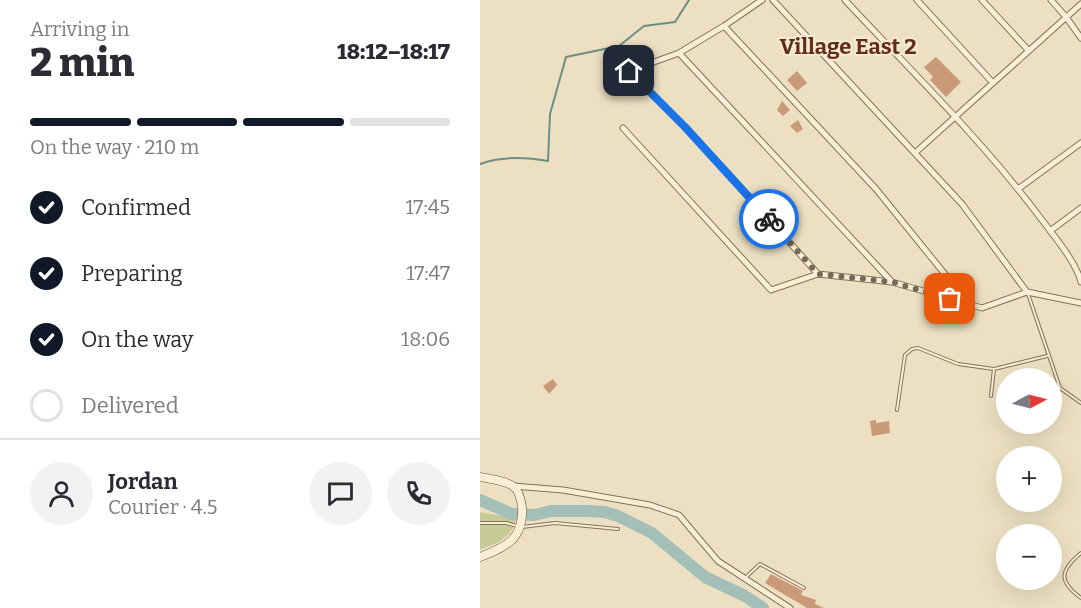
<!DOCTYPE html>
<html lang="en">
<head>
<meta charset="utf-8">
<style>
  body { margin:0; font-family:Bitter,serif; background:#f2f2f3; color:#2b2b33; height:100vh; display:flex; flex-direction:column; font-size:22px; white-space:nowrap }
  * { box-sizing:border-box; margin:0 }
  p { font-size:20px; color:#7c7c81 }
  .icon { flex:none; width:33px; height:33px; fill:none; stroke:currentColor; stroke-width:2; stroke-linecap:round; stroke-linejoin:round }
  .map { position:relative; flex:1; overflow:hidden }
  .panel { display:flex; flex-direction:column; background:#fff; width:480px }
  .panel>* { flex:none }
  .needle { width:39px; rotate:83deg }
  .tools { position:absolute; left:516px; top:368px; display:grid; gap:12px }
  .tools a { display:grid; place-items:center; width:66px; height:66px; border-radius:50%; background:#fff; box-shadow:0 6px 24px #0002; font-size:30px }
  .pin { position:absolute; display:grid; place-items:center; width:51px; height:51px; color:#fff; margin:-26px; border-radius:12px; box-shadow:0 3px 9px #0006 }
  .courier { position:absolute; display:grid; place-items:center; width:60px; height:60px; margin:-30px; border:4px solid #1a73e8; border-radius:50%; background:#fff; color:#222; box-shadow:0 2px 8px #0007 }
  .summary em { font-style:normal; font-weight:800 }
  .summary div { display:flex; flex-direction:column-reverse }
  .summary { display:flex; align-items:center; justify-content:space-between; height:102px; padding:0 30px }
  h1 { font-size:39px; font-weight:800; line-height:45px }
  .bar { display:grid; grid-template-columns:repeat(4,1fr); gap:9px 6px; align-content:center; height:72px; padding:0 30px }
  .bar i { height:8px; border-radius:4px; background:#e1e1e2 }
  .bar .active { background:#111827 }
  .bar p { grid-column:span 4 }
  .line { display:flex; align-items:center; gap:15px; padding:0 30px; border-top:2px solid #e1e1e2 }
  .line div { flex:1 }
  .round { display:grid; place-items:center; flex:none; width:63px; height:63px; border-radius:32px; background:#f2f2f3 }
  ol { padding:0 30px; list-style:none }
  li { display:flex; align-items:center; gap:18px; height:66px }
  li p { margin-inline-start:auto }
  li .icon { padding:6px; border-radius:50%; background:#111827; color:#fff; stroke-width:4 }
  li:last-child { color:#7c7c81 }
  li i { width:33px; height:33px; border:3px solid #e1e1e2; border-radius:50% }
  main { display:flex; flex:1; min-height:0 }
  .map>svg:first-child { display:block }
</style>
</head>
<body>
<main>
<section class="panel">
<div class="summary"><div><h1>2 min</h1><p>Arriving in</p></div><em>18:12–18:17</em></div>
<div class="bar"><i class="active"></i><i class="active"></i><i class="active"></i><i></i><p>On the way · 210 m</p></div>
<ol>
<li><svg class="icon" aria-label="check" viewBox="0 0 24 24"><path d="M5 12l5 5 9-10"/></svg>Confirmed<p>17:45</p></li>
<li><svg class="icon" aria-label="check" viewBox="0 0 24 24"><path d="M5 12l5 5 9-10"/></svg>Preparing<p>17:47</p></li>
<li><svg class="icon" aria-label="check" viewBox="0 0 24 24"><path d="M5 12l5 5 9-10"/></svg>On the way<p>18:06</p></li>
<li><i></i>Delivered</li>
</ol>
<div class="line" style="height:108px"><a class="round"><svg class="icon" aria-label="person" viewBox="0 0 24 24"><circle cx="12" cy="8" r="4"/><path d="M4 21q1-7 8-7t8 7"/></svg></a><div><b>Jordan</b><p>Courier · 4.5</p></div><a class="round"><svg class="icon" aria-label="chat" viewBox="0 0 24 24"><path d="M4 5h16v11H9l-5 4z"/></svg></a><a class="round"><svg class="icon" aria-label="phone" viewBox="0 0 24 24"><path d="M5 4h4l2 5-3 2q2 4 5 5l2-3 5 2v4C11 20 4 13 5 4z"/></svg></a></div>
</section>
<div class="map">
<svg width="601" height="608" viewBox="0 0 601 608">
  <rect width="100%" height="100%" fill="#ede0c2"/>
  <path fill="#c5ca96" d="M0,512l36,7c-5,19 -19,25 -36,30z"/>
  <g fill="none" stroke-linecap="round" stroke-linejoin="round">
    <path stroke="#6b8d84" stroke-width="2" d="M0,164c22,-8 46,-7 68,-3l2,-47 16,-57 53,-11 25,-20 31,-4 14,-22"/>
    <path stroke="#a4bfb7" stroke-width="12" d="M0,500l32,14 22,1 17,-4h37l17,1 13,4 34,17 53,44 40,19 18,12"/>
  </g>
  <path fill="#ca9a78" d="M456,57l25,25 -15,15 -16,-17 3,-3 -9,-10z
    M317,71l10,12 -10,8 -10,-11z
    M302,101l8,9 -7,6 -6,-6z
    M318,120l5,9 -6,4 -7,-7z
    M73,379l4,6 -8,9 -6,-8z
    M396,420v3l13,-2 1,12 -18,3 -2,-15z
    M291,574l32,17 -2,4 15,5 -1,4 9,4h-17l-42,-25z"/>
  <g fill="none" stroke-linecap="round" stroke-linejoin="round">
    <g stroke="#86715a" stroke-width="4">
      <path id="service" d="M548,294l32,94 21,15
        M511,396l3,-27
        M417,410l8,-55 7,-6 6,-1 40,16 36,5 53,-13
        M0,523h26l11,3
        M42,527l33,-4 63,6
        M601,553c-22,18 -22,29 0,45
        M266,577l14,-13 44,24"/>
    </g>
    <g stroke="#86715a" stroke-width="7">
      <path id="minor" d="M282,0l-38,26 -45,27 -50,18 56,56 133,147
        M293,0l189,204 65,88
        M365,0c67,72 138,141 197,220 12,16 34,42 39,62
        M437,0l76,83
        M502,0l47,51
        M571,0l15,17 15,21
        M244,26l152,163 93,115
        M199,53l213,229
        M143,128l148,162 47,-16 74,8 90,26 45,-16 54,11
        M436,152l165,-148
        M538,189l63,-46
        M570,231l31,-23
        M33,486l50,4 87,15 29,10 39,46 72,47"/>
    </g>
    <g stroke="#68523d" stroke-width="9">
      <path id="secondary" d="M0,477c10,2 24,3 33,9 6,4 8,14 9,21 2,32 -16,40 -42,50"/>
    </g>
    <use href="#service" stroke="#f8edd5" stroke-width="2"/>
    <use href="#minor" stroke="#f8edd5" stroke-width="5"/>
    <use href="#secondary" stroke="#f8edd5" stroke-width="8"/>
  </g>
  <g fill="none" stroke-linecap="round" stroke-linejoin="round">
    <path stroke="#766957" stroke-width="6" stroke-dasharray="0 10.8" d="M289,219l49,55 74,8 58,17"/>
    <path stroke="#1a73e8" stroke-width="8" d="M149,71l56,56 84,92"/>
  </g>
  <g text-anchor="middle" stroke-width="4.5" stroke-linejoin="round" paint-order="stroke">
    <g font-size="22" font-weight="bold" fill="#622b1e" stroke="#f4ead1">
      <text x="368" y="54">Village East 2</text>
    </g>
  </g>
</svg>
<div class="tools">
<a><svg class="needle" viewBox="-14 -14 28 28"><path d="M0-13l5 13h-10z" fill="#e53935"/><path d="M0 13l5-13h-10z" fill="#7c7c81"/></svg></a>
<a>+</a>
<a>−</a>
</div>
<div class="pin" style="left:470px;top:299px;background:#ea580c"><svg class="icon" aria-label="bag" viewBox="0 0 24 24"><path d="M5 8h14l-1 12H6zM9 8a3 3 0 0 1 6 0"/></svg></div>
<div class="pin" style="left:149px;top:71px;background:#1f2937"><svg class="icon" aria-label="home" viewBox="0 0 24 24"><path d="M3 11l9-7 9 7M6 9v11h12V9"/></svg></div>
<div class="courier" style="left:289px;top:219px"><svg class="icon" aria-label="bike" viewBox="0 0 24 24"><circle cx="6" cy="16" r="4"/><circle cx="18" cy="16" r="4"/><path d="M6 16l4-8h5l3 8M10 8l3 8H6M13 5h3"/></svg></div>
</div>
</main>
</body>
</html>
